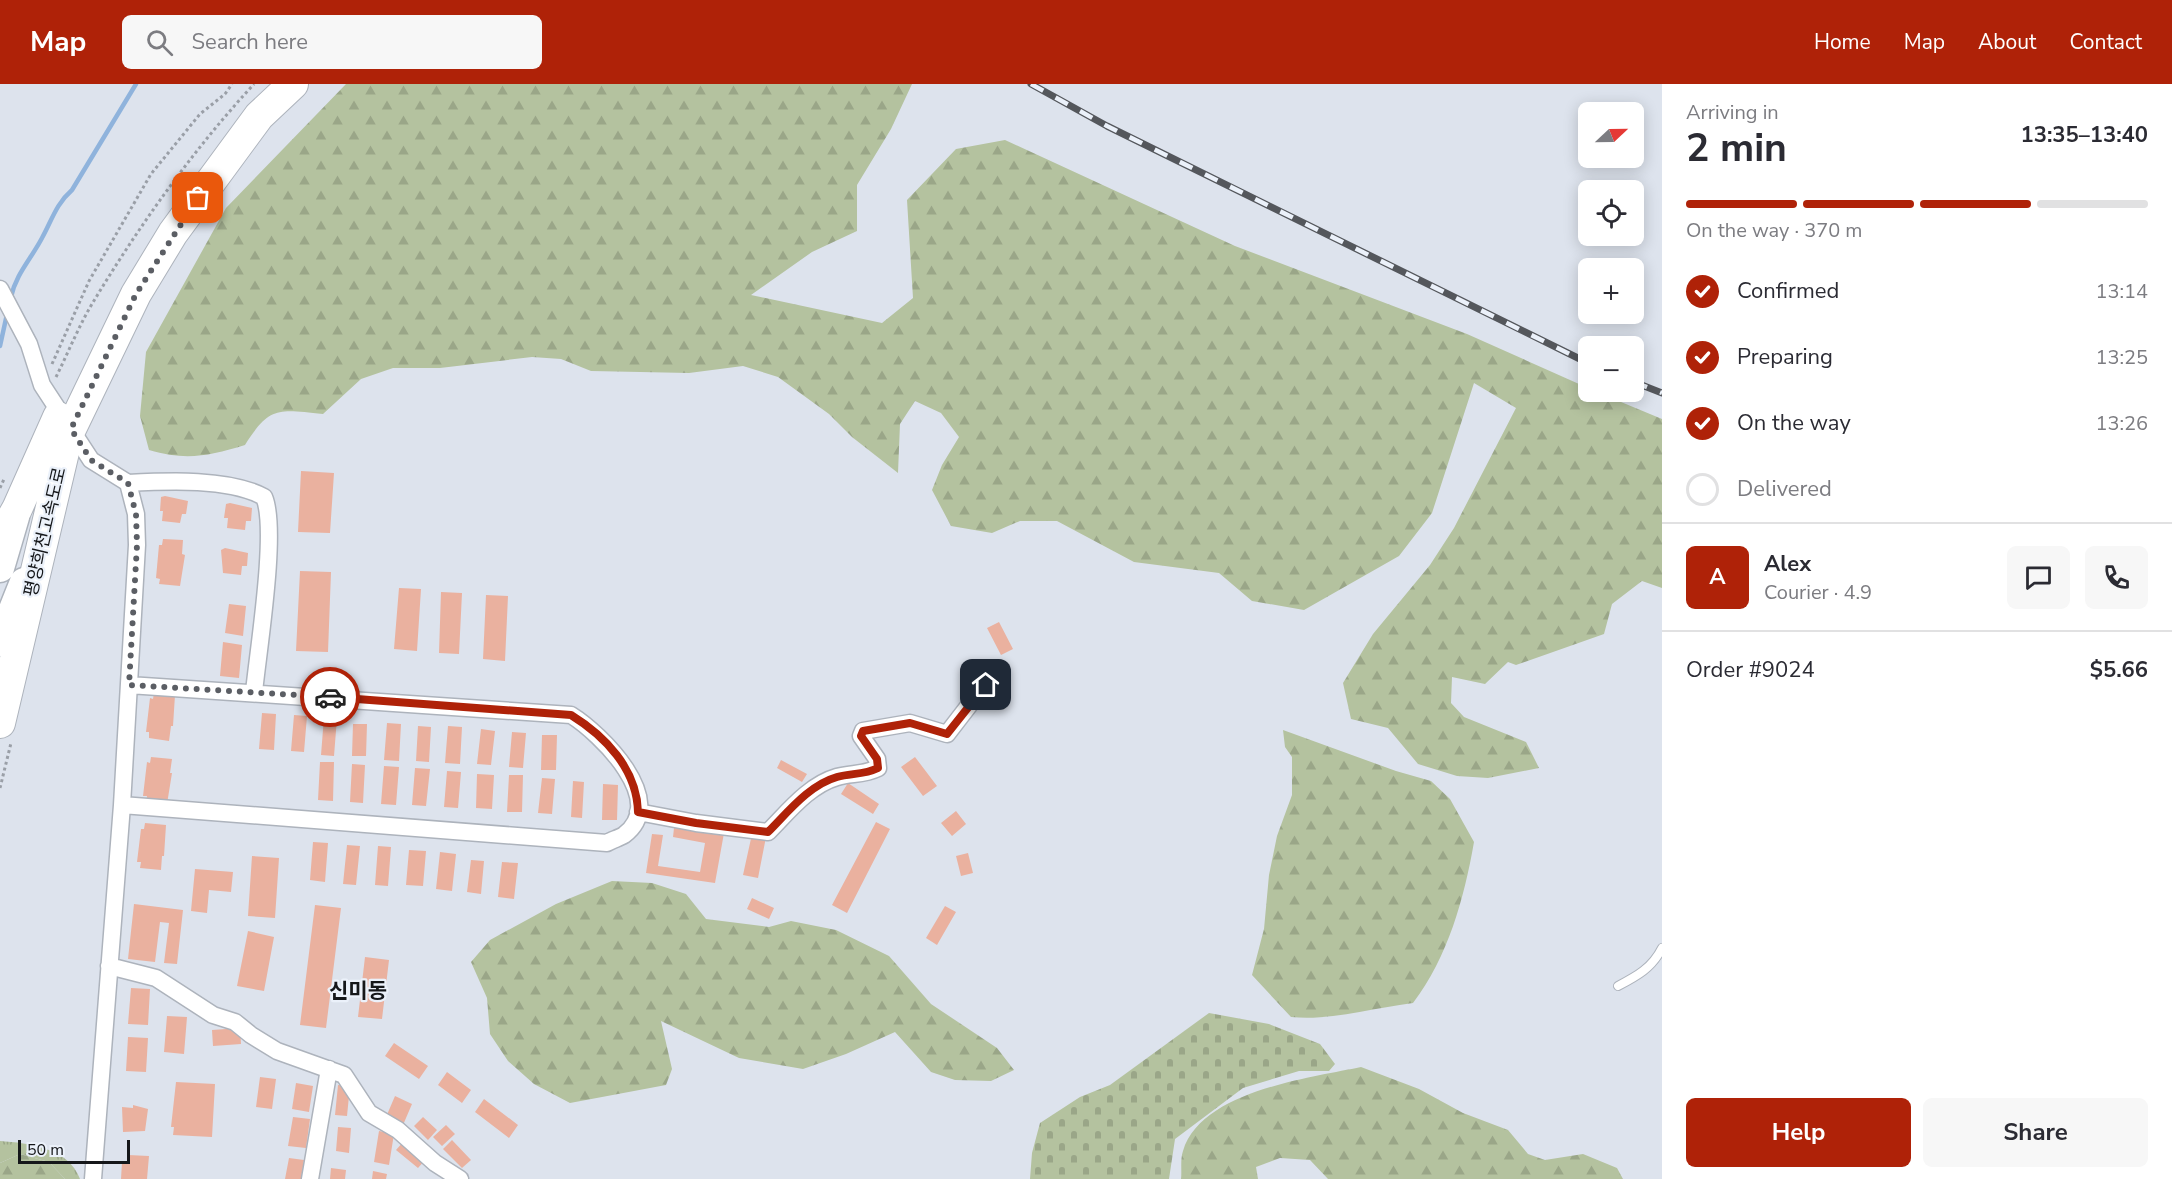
<!DOCTYPE html>
<html lang="en">
<head>
<meta charset="utf-8">
<style>
  body { margin:0; font-family:"Nunito Sans","Noto Sans KR",sans-serif; background:#f7f7f7; color:#2b2b33; height:100vh; display:flex; flex-direction:column; font-size:22px; white-space:nowrap }
  * { box-sizing:border-box; margin:0 }
  p { font-size:20px; color:#7c7c81 }
  .icon { flex:none; width:33px; height:33px; fill:none; stroke:currentColor; stroke-width:2; stroke-linecap:round; stroke-linejoin:round }
  .map { position:relative; flex:1; overflow:hidden }
  .panel { display:flex; flex-direction:column; background:#fff; width:510px }
  .panel>* { flex:none }
  .needle { width:39px; rotate:68deg }
  .fabs { position:absolute; left:1578px; top:18px; display:grid; gap:12px }
  .fabs a { display:grid; place-items:center; width:66px; height:66px; border-radius:9px; background:#fff; box-shadow:0 3px 15px #0003; font-size:30px }
  .scale { position:absolute; left:18px; bottom:15px; width:112px; box-sizing:border-box; padding-left:6px; border:3px solid #15171a; border-top:0; font-size:16px; line-height:21px; white-space:nowrap; color:#15171a; -webkit-text-stroke:4px #ebf1fa; paint-order:stroke }
  .pin { position:absolute; display:grid; place-items:center; width:51px; height:51px; color:#fff; margin:-26px; border-radius:12px; box-shadow:0 3px 9px #0006 }
  .courier { position:absolute; display:grid; place-items:center; width:60px; height:60px; margin:-30px; border:4px solid #af2208; border-radius:50%; background:#fff; color:#222; box-shadow:0 2px 8px #0007 }
  .summary em { font-style:normal; font-weight:700 }
  .summary div { display:flex; flex-direction:column-reverse }
  .summary { display:flex; align-items:center; justify-content:space-between; height:102px; padding:0 24px }
  h1 { font-size:39px; font-weight:700; line-height:45px }
  .bar { display:grid; grid-template-columns:repeat(4,1fr); gap:9px 6px; align-content:center; height:72px; padding:0 24px }
  .bar i { height:8px; border-radius:4px; background:#e1e1e2 }
  .bar .on { background:#af2208 }
  .bar p { grid-column:span 4 }
  .line { display:flex; align-items:center; gap:15px; padding:0 24px; border-top:2px solid #e1e1e2 }
  .line div { flex:1 }
  .round { display:grid; place-items:center; flex:none; width:63px; height:63px; border-radius:9px; background:#f7f7f7 }
  ol { padding:0 24px; list-style:none }
  li { display:flex; align-items:center; gap:18px; height:66px }
  li p { margin-inline-start:auto }
  li .icon { padding:6px; border-radius:50%; background:#af2208; color:#fff; stroke-width:4 }
  li:last-child { color:#7c7c81 }
  li i { width:33px; height:33px; border:3px solid #e1e1e2; border-radius:50% }
  .cta { display:flex; gap:12px; margin-top:auto; padding:12px 24px }
  .cta a { flex:1; height:69px; border-radius:9px; background:#af2208; color:#fff; font-size:24px; font-weight:700; line-height:69px; text-align:center }
  .cta a+a { background:#f7f7f7; color:#2b2b33 }
  header { display:flex; align-items:center; gap:36px; box-sizing:border-box; height:84px; padding:0 30px; background:#af2208; color:#fff }
  header strong { font-size:28px }
  nav { display:flex; gap:33px; margin-inline-start:auto; font-size:21px }
  .search { width:420px; height:54px; background:#f7f7f7; display:flex; align-items:center; gap:15px; box-sizing:border-box; padding:0 21px; border-radius:9px; color:#7c7c81; font-size:22px }
  main { display:flex; flex:1; min-height:0 }
  .map>svg:first-child { display:block }
</style>
</head>
<body>
<header>
<strong>Map</strong>
<div class="search"><svg class="icon" aria-label="search" viewBox="0 0 24 24"><circle cx="10" cy="10" r="6"/><path d="M15 15l6 6"/></svg>Search here</div>
<nav><a>Home</a><a>Map</a><a>About</a><a>Contact</a></nav>
</header>
<main>
<div class="map">
<svg width="1662" height="1095" viewBox="0 0 1662 1095">
  <defs>
    <pattern id="grass-tufts" width="24" height="20" patternUnits="userSpaceOnUse" patternTransform="scale(1.5)"><rect width="24" height="20" fill="#b4c29f"/><path d="M3 7l-1-3M5 7V3M7 7l1-3M15 17l-1-3M17 17v-4M19 17l1-3" fill="none" stroke="#9aa688"/></pattern>
    <pattern id="forest-firs" width="22" height="20" patternUnits="userSpaceOnUse" patternTransform="scale(1.5)"><rect width="22" height="20" fill="#b4c29f"/><path d="M5 1l3.5 6h-7zM16 11l3.5 6h-7z" fill="#9aa688"/></pattern>
    <pattern id="cemetery-stones" width="16" height="16" patternUnits="userSpaceOnUse" patternTransform="scale(1.5)"><rect width="16" height="16" fill="#b4c29f"/><path d="M2 7V4a2 2 0 0 1 4 0v3zM10 15v-3a2 2 0 0 1 4 0v3z" fill="#9aa688"/></pattern>
  </defs>
  <rect width="100%" height="100%" fill="#dde3ed"/>
  <path fill="url(#grass-tufts)" d="M0,1057c29,2 69,7 80,38h-15l-16,-17 -29,-8 -20,9z"/>
  <path fill="url(#forest-firs)" d="M346,0h566l-21,45 -34,56v46l-45,21 -61,43 131,28 31,-25 -6,-98 49,-51 49,-9 230,106 232,88 121,54v4h9l65,27v169l-20,-7 -30,23 -8,30 -88,31 -8,-3 -23,22 -33,-7 -1,26 13,14 62,25 13,26 -51,10 -31,-2 -39,-12 -30,-36 -37,-9 -8,-36 30,-49 57,-69 24,-37 62,-120 -42,-25 -42,130 -33,43 -95,54 -52,-9 -33,-28 -85,-11 -77,-41h-37l-28,12 -41,-7 -19,-36 10,-25 17,-28 -18,-24 -26,-12 -15,23 -2,49 -46,-36 -23,-23 -51,-37 -35,-11 -54,7 -98,-2 -30,-12 -29,-2 -92,11h-47l-32,11 -38,35c-44,-4 -53,-9 -78,31 -36,11 -59,16 -96,5l-9,-34 6,-64 80,-144z
    M1283,646l113,41 35,10 19,18 24,43c-10,57 -26,115 -61,161 -41,5 -82,18 -122,14l-39,-42 12,-46 5,-54 8,-39 15,-41v-38l-7,-10z
    M612,797l40,2 34,11 20,25 63,8 22,-6 45,9 53,26 42,48 66,44 17,22 -23,11 -36,-1 -24,-8 -36,-40 -49,22 -43,15 -64,-11 -78,-37 11,48 -6,16 -96,18 -36,-19 -26,-23 -18,-27 -3,-36 -16,-36 19,-22 66,-36z
    M1361,983l58,22 44,24 45,17 20,24 17,6 38,-6 34,14 6,11h-295l-18,-19 -30,-2 -24,9 2,12h-77c1,-8 -1,-20 2,-28 18,-60 126,-73 178,-84z
    M20,1070l29,8 16,17h-65v-16z"/>
  <path fill="url(#cemetery-stones)" d="M1209,929l60,11 51,20 15,20 -6,7h-30l-56,17 -68,51 -6,40h-139l2,-26 8,-30 40,-26 30,-12z"/>
  <g fill="none" stroke-linecap="round" stroke-linejoin="round">
    <path stroke="#8fb3dc" stroke-width="4.5" d="M11,213c5,-23 20,-38 31,-59 10,-18 14,-34 30,-48l64,-106
      M0,262l7,-32"/>
  </g>
  <path fill="#eab19f" d="M301,387l33,2 -4,60 -32,-1z
    M165,412l23,5 -2,13h-4l-2,9 -18,-2 1,-10h-3l1,-14z
    M230,419l22,5 -1,13h-5l-1,9 -18,-2 1,-10h-4l2,-14z
    M163,455l20,1 -1,14 3,1 -5,31 -21,-2 1,-5 -4,-1 3,-33h3z
    M225,464l23,5 -1,13h-5l-1,9 -18,-2 -2,-23z
    M300,487l31,1 -3,80 -32,-1z
    M399,504l22,1 -4,62 -23,-2z
    M441,508l21,1 -3,61 -20,-1z
    M486,511l22,1 -3,65 -22,-2z
    M229,520l17,2 -3,30 -18,-3z
    M999,538l14,27 -12,6 -14,-27z
    M223,558l19,3 -3,33 -19,-2z
    M154,609l21,2 -2,31h-2l-2,15 -20,-3v-6h-3l4,-34 3,1z
    M262,629l14,1 -2,36 -15,-1z
    M294,631l13,1 -3,36 -13,-1z
    M324,633l13,1 -3,38 -13,-1z
    M387,639l14,1 -2,37 -15,-1z
    M353,640h14l-1,32h-14z
    M418,642l13,1 -2,35 -13,-1z
    M448,642l14,1 -2,37 -15,-1z
    M481,645l14,2 -4,34 -14,-1z
    M512,648l14,1 -3,35 -14,-1z
    M542,651h15l-1,35h-15z
    M151,673l21,2 -2,14h2l-5,31 -21,-2 1,-6h-4l4,-34 3,1z
    M915,673l22,29 -14,10 -22,-29z
    M781,676l26,14 -5,8 -25,-14z
    M320,678h14l-1,39 -15,-1z
    M352,680l13,1 -2,38 -13,-1z
    M384,682l15,1 -3,38 -15,-1z
    M415,684l15,1 -4,37 -14,-1z
    M447,687l14,1 -3,36 -14,-1z
    M477,690l17,1 -2,34 -16,-1z
    M509,691h14l-1,37h-15z
    M542,694l13,1 -3,35 -14,-1z
    M573,697l11,1 -2,36 -11,-1z
    M848,699l31,21 -6,10 -32,-20z
    M603,700l15,1 -1,35h-15z
    M956,727l10,13 -14,12 -11,-13z
    M876,738l14,7 -43,84 -15,-8z
    M145,739l21,2 -2,31h-2l-1,14 -21,-2 1,-6h-4l4,-33h3z
    M674,744l50,5 -9,50 -69,-10 6,-39 11,1 -5,31 42,6 5,-29 -32,-6z
    M752,750l14,3 -8,41 -15,-3z
    M313,758l15,1 -3,39 -15,-2z
    M347,761l13,1 -4,39 -13,-1z
    M378,762l13,1 -3,39 -13,-1z
    M409,766l17,1 -3,35 -17,-1z
    M440,768l16,2 -4,37 -16,-2z
    M968,769l5,20 -12,3 -5,-20z
    M252,772l27,2 -4,60 -27,-2z
    M471,776l13,1 -3,33 -14,-2z
    M502,778l16,1 -4,36 -16,-2z
    M195,785l38,3 -2,20 -22,-2 -2,23 -16,-2z
    M752,814l22,10 -5,11 -22,-10z
    M134,820l49,6 -6,54 -13,-1 5,-40 -9,-1 -5,40 -27,-3z
    M315,821l26,3 -15,120 -26,-3z
    M945,822l11,6 -19,33 -11,-7z
    M248,847l26,6 -10,54 -27,-5z
    M365,873l24,3 -7,59 -24,-2z
    M131,904l19,1 -2,36 -20,-1z
    M167,932l20,1 -3,37 -20,-2z
    M240,944l1,16 -28,2 -1,-16z
    M128,953l20,1 -2,34 -20,-1z
    M394,959l34,23 -9,13 -34,-23z
    M447,988l24,18 -9,13 -24,-18z
    M260,993l16,2 -4,30 -16,-2z
    M176,998l39,2 -3,53 -39,-2 1,-8h-3z
    M296,999l17,3 -4,26 -17,-3z
    M338,1001l12,1 -3,30 -12,-1z
    M395,1012l17,8 -9,21 -17,-8z
    M484,1015l34,26 -9,13 -34,-26z
    M133,1021l15,4 -3,22 -22,1 -1,-25 11,1z
    M293,1033l17,2 -4,29 -18,-2z
    M423,1033l14,13 -9,10 -14,-14z
    M446,1041l9,9 -13,12 -9,-9z
    M338,1043l13,1 -2,25 -13,-2z
    M379,1047l15,3 -5,31 -15,-3z
    M452,1056l19,20 -9,8 -19,-19z
    M404,1057l22,18 -8,9 -22,-18z
    M128,1071l21,1 -2,23h-26l1,-17h6z
    M289,1074l15,2 -3,19h-16z
    M331,1084l15,2 -1,9h-15z
    M373,1087l14,3 -1,5h-14z"/>
  <g fill="none" stroke-linecap="round" stroke-linejoin="round">
    <g stroke="#adb3bc" stroke-width="10">
      <path id="service" d="M1618,902c19,-10 34,-18 44,-38"/>
    </g>
    <g stroke="#adb3bc" stroke-width="19">
      <path id="minor" d="M0,205l29,55 13,41 49,75 37,23 8,31 1,31 -15,260 -29,374
        M128,399c40,-2 101,-5 136,14 14,32 -6,154 -10,195
        M122,721l485,38c5,-3 12,-5 17,-8 46,-34 -24,-102 -53,-120l-442,-30
        M638,728l58,11 72,9c20,-20 41,-47 69,-55 14,-4 27,-2 41,-9l-1,-9 -16,-23 2,-5 47,-8 37,11 47,-61
        M109,882l47,12 57,37 22,7 16,13 26,16 67,24 25,38 29,17 37,33 25,16
        M310,1095l19,-110"/>
    </g>
    <g stroke="#adb3bc" stroke-width="31">
      <path id="trunk" d="M0,484l15,-51
        M0,558l24,-60"/>
    </g>
    <g stroke="#adb3bc" stroke-width="32">
      <path id="motorway" d="M0,455l17,-30 41,-92
        M0,639l68,-288 68,-141 37,-61 86,-117 34,-32"/>
    </g>
    <path stroke="#9a9fa7" stroke-width="3" stroke-dasharray="3 3" stroke-linecap="butt" d="M52,280l37,-83 62,-107 49,-60 25,-20 7,-10
      M56,293c13,-26 24,-54 39,-78 46,-76 99,-150 159,-215
      M0,404l4,-9
      M0,704l11,-45"/>
    <use href="#service" stroke="#fff" stroke-width="8"/>
    <use href="#minor" stroke="#fff" stroke-width="16"/>
    <use href="#trunk" stroke="#fff" stroke-width="28"/>
    <use href="#motorway" stroke="#fff" stroke-width="30"/>
    <g stroke="#54575c" stroke-width="7">
      <path id="rail" d="M1031,0l76,42 481,237
        M1634,298l28,11"/>
    </g>
    <use href="#rail" stroke="#ebf1fa" stroke-width="4.5" stroke-dasharray="14" stroke-linecap="butt"/>
  </g>
  <g fill="none" stroke-linecap="round" stroke-linejoin="round">
    <path stroke="#5b5e64" stroke-width="6" stroke-dasharray="0 10.8" d="M198,114l-62,96 -65,135 20,31 37,23 8,31 1,31 -8,140 201,12"/>
    <path stroke="#af2208" stroke-width="8" d="M330,613l241,18c34,21 66,54 67,97l58,11 72,9c20,-20 41,-47 69,-55 14,-4 27,-2 41,-9l-1,-9 -16,-23 2,-5 47,-8 37,11 39,-49"/>
  </g>
  <g text-anchor="middle" stroke-width="4.5" stroke-linejoin="round" paint-order="stroke">
    <g font-size="18" fill="#15171a" stroke="#ebf1fa">
      <text transform="translate(45 448) rotate(-77)" y="6">평양희천고속도로</text>
    </g>
    <g font-size="21" font-weight="bold" fill="#15171a" stroke="#ebf1fa">
      <text x="358" y="914">신미동</text>
    </g>
  </g>
</svg>
<div class="fabs">
<a><svg class="needle" viewBox="-14 -14 28 28"><path d="M0-13l5 13h-10z" fill="#e53935"/><path d="M0 13l5-13h-10z" fill="#7c7c81"/></svg></a>
<a><svg class="icon" aria-label="locate" viewBox="0 0 24 24"><circle cx="12" cy="12" r="6"/><path d="M12 2v4M12 18v4M2 12h4M18 12h4"/></svg></a>
<a>+</a>
<a>−</a>
</div>
<div class="scale">50 m</div>
<div class="pin" style="left:198px;top:114px;background:#ea580c"><svg class="icon" aria-label="bag" viewBox="0 0 24 24"><path d="M5 8h14l-1 12H6zM9 8a3 3 0 0 1 6 0"/></svg></div>
<div class="pin" style="left:986px;top:601px;background:#1f2937"><svg class="icon" aria-label="home" viewBox="0 0 24 24"><path d="M3 11l9-7 9 7M6 9v11h12V9"/></svg></div>
<div class="courier" style="left:330px;top:613px"><svg class="icon" aria-label="car" viewBox="0 0 24 24"><path d="M5 17H2v-5l4-1 3-4h7l3 4 3 1v5h-3M9 17h6M6 11h13"/><circle cx="7" cy="17" r="2"/><circle cx="17" cy="17" r="2"/></svg></div>
</div>
<section class="panel">
<div class="summary"><div><h1>2 min</h1><p>Arriving in</p></div><em>13:35–13:40</em></div>
<div class="bar"><i class="on"></i><i class="on"></i><i class="on"></i><i></i><p>On the way · 370 m</p></div>
<ol>
<li><svg class="icon" aria-label="check" viewBox="0 0 24 24"><path d="M5 12l5 5 9-10"/></svg>Confirmed<p>13:14</p></li>
<li><svg class="icon" aria-label="check" viewBox="0 0 24 24"><path d="M5 12l5 5 9-10"/></svg>Preparing<p>13:25</p></li>
<li><svg class="icon" aria-label="check" viewBox="0 0 24 24"><path d="M5 12l5 5 9-10"/></svg>On the way<p>13:26</p></li>
<li><i></i>Delivered</li>
</ol>
<div class="line" style="height:108px"><b class="round" style="background:#af2208;color:#fff">A</b><div><b>Alex</b><p>Courier · 4.9</p></div><a class="round"><svg class="icon" aria-label="chat" viewBox="0 0 24 24"><path d="M4 5h16v11H9l-5 4z"/></svg></a><a class="round"><svg class="icon" aria-label="phone" viewBox="0 0 24 24"><path d="M5 4h4l2 5-3 2q2 4 5 5l2-3 5 2v4C11 20 4 13 5 4z"/></svg></a></div>
<div class="line" style="height:78px"><div>Order #9024</div><b>$5.66</b></div>
<div class="cta"><a>Help</a><a>Share</a></div>
</section>
</main>
</body>
</html>
